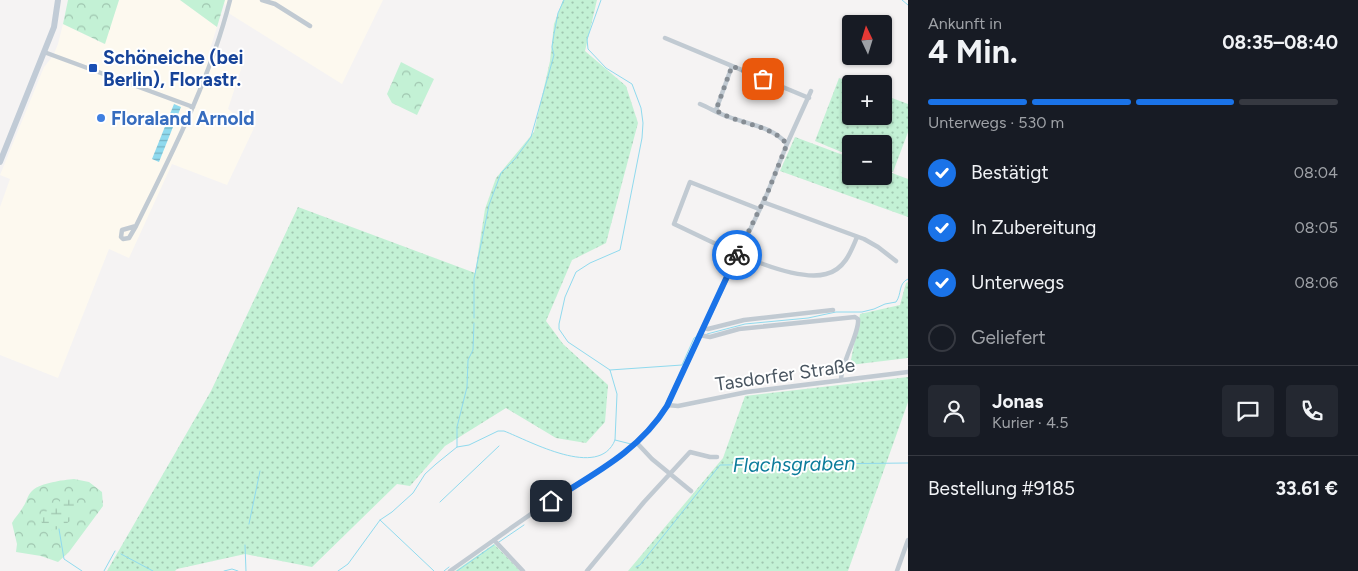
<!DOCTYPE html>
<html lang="de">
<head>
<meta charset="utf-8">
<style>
  body { margin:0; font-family:Figtree,sans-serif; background:#242831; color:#f1f3f6; height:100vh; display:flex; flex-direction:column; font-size:19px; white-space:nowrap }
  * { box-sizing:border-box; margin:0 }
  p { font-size:16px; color:#9ea1a6 }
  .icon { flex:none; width:28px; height:28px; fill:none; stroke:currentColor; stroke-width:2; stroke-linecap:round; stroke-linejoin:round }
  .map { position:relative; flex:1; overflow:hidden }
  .side { display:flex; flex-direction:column; background:#171b24; width:450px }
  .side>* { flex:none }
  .needle { width:32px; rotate:356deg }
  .controls { position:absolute; left:842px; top:15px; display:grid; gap:10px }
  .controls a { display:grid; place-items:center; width:50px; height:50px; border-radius:5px; background:#171b24; box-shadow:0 1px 4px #0004; font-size:25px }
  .pin { position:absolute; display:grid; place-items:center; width:42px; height:42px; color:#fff; margin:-21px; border-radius:10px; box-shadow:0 2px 8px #0006 }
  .courier { position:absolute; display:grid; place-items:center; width:50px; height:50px; margin:-25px; border:4px solid #1a73e8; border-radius:50%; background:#fff; color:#222; box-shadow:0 1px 6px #0007 }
  .summary em { font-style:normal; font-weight:700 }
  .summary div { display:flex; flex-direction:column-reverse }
  .summary { display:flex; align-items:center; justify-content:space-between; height:85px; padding:0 20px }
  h1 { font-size:32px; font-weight:700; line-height:38px }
  .bar { display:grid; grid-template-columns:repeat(4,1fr); gap:8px 5px; align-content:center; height:60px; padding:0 20px }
  .bar i { height:6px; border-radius:4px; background:#363941 }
  .bar .active { background:#1a73e8 }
  .bar p { grid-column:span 4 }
  .line { display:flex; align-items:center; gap:12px; padding:0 20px; border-top:1px solid #363941 }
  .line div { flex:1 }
  .round { display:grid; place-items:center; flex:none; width:52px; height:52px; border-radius:5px; background:#242831 }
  ol { padding:0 20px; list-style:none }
  li { display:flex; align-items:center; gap:15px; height:55px }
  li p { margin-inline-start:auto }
  li .icon { padding:5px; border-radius:50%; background:#1a73e8; color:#fff; stroke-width:4 }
  li:last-child { color:#9ea1a6 }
  li i { width:28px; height:28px; border:2px solid #363941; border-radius:50% }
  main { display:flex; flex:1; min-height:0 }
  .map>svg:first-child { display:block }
</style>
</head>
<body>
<main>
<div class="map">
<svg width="908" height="571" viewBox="0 0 908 571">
  <defs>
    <pattern id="grass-dots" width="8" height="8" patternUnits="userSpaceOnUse" patternTransform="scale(1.25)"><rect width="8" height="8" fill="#c3f1d5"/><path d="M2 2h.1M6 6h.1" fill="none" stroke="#a0c6b0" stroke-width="1.8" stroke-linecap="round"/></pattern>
    <pattern id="forest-crowns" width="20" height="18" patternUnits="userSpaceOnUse" patternTransform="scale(1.25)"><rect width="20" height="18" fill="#c3f1d5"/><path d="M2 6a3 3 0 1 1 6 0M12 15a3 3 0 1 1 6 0" fill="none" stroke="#a0c6b0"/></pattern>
    <pattern id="wetland-marsh" width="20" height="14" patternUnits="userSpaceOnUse" patternTransform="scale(1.25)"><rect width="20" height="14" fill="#c3f1d5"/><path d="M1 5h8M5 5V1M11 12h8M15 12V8" fill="none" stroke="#a0c6b0"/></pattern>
    <pattern id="water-rules" width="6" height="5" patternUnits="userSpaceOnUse" patternTransform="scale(1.25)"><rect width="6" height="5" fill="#90daee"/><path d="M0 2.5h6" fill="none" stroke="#78b4c4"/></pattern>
  </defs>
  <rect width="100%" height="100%" fill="#f5f3f3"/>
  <path fill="#fdf9ef" d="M119,0h61l37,27 -7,22 33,14 -15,46 26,19 -27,57 -55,-21 -43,94 -20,-9 -51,129 -58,-23v-148l10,-28 -10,-4 44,-108 9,-11 5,-12 5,-20 41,20z
    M225,0h158l-41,84 -112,-70 -6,-12z"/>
  <path fill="url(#grass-dots)" d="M563,0h34l-12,51 41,35 12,37 -32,120 -34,17 -26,61 17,23 45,41 -3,37 -19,21 -30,-5 -50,-30 -61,38 -35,40 -13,-2 -85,83 -67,-13 -68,15 -2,2h-68l104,-180 87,-184 177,66 10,-64 11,-31 38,-46 16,-71 4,-37z
    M839,78l16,6h-4v32h33v-21l24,9v28l-15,40 -9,-4v-24h-33v12l-36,-15z
    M795,137l56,21v18h33v-6l24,9v38l-128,-46z
    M908,282v76l-58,7 10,-51 40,-9 6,-22z
    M908,377v25l-60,169h-220l95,-113 22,-62z
    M494,544l26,27h-65z"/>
  <path fill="url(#forest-crowns)" d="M68,0h51l-14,44 -42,-20z
    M180,0h45l-8,27z
    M401,62l33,17 -17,36 -25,-12 -5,-9z
    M74,479l15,3 13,10 1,14 -34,46 -11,10 -17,-6 -25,-4 1,-8 -5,-21c3,-6 8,-10 11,-16 4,-5 4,-12 10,-17 8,-7 30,-10 41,-11z"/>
  <path fill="url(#wetland-marsh)" d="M64,498l8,1 4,9 -2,10 -15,11 -13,2 -7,-14z"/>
  <path fill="url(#water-rules)" d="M174,104l7,3 -22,55 -7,-3z"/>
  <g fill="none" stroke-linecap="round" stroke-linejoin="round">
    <path stroke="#90daee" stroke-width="1" d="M902,0l6,5
      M474,318v-39l15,-74 12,-32 14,-14 16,-22 23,-82 -2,-8 2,-13 4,-21 6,-13
      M707,334l38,-10 63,-6 28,-6h26l12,-3 11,-5 11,-2c6,-8 2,-19 12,-23
      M610,370l72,-5 12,-27 2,-1
      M615,440l16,4
      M457,447v-20l10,-40 1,-27 5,-10 1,-27
      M440,502l59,-56
      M380,520l54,51
      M249,524l11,-53
      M59,529l5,30 18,12
      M499,542l25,-17
      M245,545l1,26
      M121,554l32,17
      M636,567l4,-2 80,-100 188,-2
      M104,571l11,-20
      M224,571l8,-2 6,2
      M338,571l10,-7 32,-44 12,-8 21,-19 12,-19 11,-10 21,-17 12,-2 29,-14h6c26,10 95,49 111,9l2,-46 -7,-24 -42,-28 -9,-13v-5l6,-27 11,-25 14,-9 30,-13 22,-112 1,-15 -2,-15 -9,-24 -26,-16 -18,-19 -1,-10 14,-39
      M444,571l5,-4
      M457,571l37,-26"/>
    <path stroke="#c1cad2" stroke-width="4.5" d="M262,0l13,4 35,22
      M665,38l144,60
      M44,52l149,55
      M700,104c10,4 19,10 29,13 19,7 44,10 58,27
      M716,110l16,-44
      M763,202l101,37 14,8 18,14
      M759,209l-69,-27 -16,42c35,16 115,60 152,50 18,-4 25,-22 31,-37
      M136,226l-7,12 -6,1 -2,-2 1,-7 14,-4c36,-73 74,-146 94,-226
      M703,328l5,1 36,-9 89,-10
      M699,335l11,2 29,-8 116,-12 3,2c2,13 -17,44 -17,61
      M667,405l11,1 69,-14 161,-20
      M637,443l15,16 39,32
      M494,540l29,31
      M450,571c33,-23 66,-47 100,-70 45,-29 88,-48 117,-96l100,-211 20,-50 24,-53
      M587,571l57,-69 46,-50 20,5h7
      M897,571l11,-31"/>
    <path stroke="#c1cbd6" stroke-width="6" d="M0,162l54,-135 4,-27"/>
  </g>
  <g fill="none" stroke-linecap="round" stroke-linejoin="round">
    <path stroke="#868d94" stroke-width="5" stroke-dasharray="0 9" d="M737,255l30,-61 20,-50c-18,-21 -50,-19 -71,-34l16,-44 31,13"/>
    <path stroke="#1a73e8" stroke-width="6" d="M551,501c44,-28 88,-50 116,-95l70,-151"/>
  </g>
  <rect fill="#1a4fb4" stroke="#fff" stroke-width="2" x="88" y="63" width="10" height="10" rx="2.5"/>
  <circle fill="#3f7fe0" stroke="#fff" stroke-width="2" cx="101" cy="118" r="5"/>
  <g text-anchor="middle" stroke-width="4" stroke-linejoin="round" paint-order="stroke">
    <g font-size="19" font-weight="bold" fill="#164399" stroke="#fff" text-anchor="start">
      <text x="103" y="64">Schöneiche (bei<tspan x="103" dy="22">Berlin), Florastr.</tspan></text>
    </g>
    <g font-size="19" font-weight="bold" fill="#366cbe" stroke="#fff" text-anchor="start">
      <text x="111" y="125">Floraland Arnold</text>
    </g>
    <g font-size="19" fill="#4a5661" stroke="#fff">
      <text transform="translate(785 374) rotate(-8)" y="7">Tasdorfer Straße</text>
    </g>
    <g font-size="20" font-style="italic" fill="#0c7c9b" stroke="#fff">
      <text transform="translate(794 464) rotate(-1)" y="7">Flachsgraben</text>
    </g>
  </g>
</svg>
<div class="controls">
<a><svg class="needle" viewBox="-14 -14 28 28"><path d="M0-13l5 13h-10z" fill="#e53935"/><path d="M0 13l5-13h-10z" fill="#9ea1a6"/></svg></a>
<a>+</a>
<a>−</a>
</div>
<div class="pin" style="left:763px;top:79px;background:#ea580c"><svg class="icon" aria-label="bag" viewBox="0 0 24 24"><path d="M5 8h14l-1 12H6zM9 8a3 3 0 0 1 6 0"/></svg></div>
<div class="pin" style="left:551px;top:501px;background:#1f2937"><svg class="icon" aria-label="home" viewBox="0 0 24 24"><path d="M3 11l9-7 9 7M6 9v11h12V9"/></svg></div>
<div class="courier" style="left:737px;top:255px"><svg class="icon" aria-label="bike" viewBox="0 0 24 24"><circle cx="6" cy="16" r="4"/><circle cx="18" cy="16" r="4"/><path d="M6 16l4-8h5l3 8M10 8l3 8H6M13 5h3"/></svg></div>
</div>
<section class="side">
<div class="summary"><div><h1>4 Min.</h1><p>Ankunft in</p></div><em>08:35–08:40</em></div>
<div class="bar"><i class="active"></i><i class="active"></i><i class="active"></i><i></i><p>Unterwegs · 530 m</p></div>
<ol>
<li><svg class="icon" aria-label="check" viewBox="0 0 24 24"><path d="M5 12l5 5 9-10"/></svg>Bestätigt<p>08:04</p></li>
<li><svg class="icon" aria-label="check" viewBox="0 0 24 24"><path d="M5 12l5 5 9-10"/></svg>In Zubereitung<p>08:05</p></li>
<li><svg class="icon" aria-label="check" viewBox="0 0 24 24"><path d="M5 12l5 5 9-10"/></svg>Unterwegs<p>08:06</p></li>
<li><i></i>Geliefert</li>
</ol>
<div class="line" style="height:90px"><a class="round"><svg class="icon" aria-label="person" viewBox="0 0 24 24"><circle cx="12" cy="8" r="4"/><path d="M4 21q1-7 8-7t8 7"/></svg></a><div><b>Jonas</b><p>Kurier · 4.5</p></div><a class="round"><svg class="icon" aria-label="chat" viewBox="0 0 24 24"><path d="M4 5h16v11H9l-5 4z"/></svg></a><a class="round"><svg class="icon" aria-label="phone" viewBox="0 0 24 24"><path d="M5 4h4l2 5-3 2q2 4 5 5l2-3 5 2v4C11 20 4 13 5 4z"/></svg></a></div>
<div class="line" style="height:65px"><div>Bestellung #9185</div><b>33.61 €</b></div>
</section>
</main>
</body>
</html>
